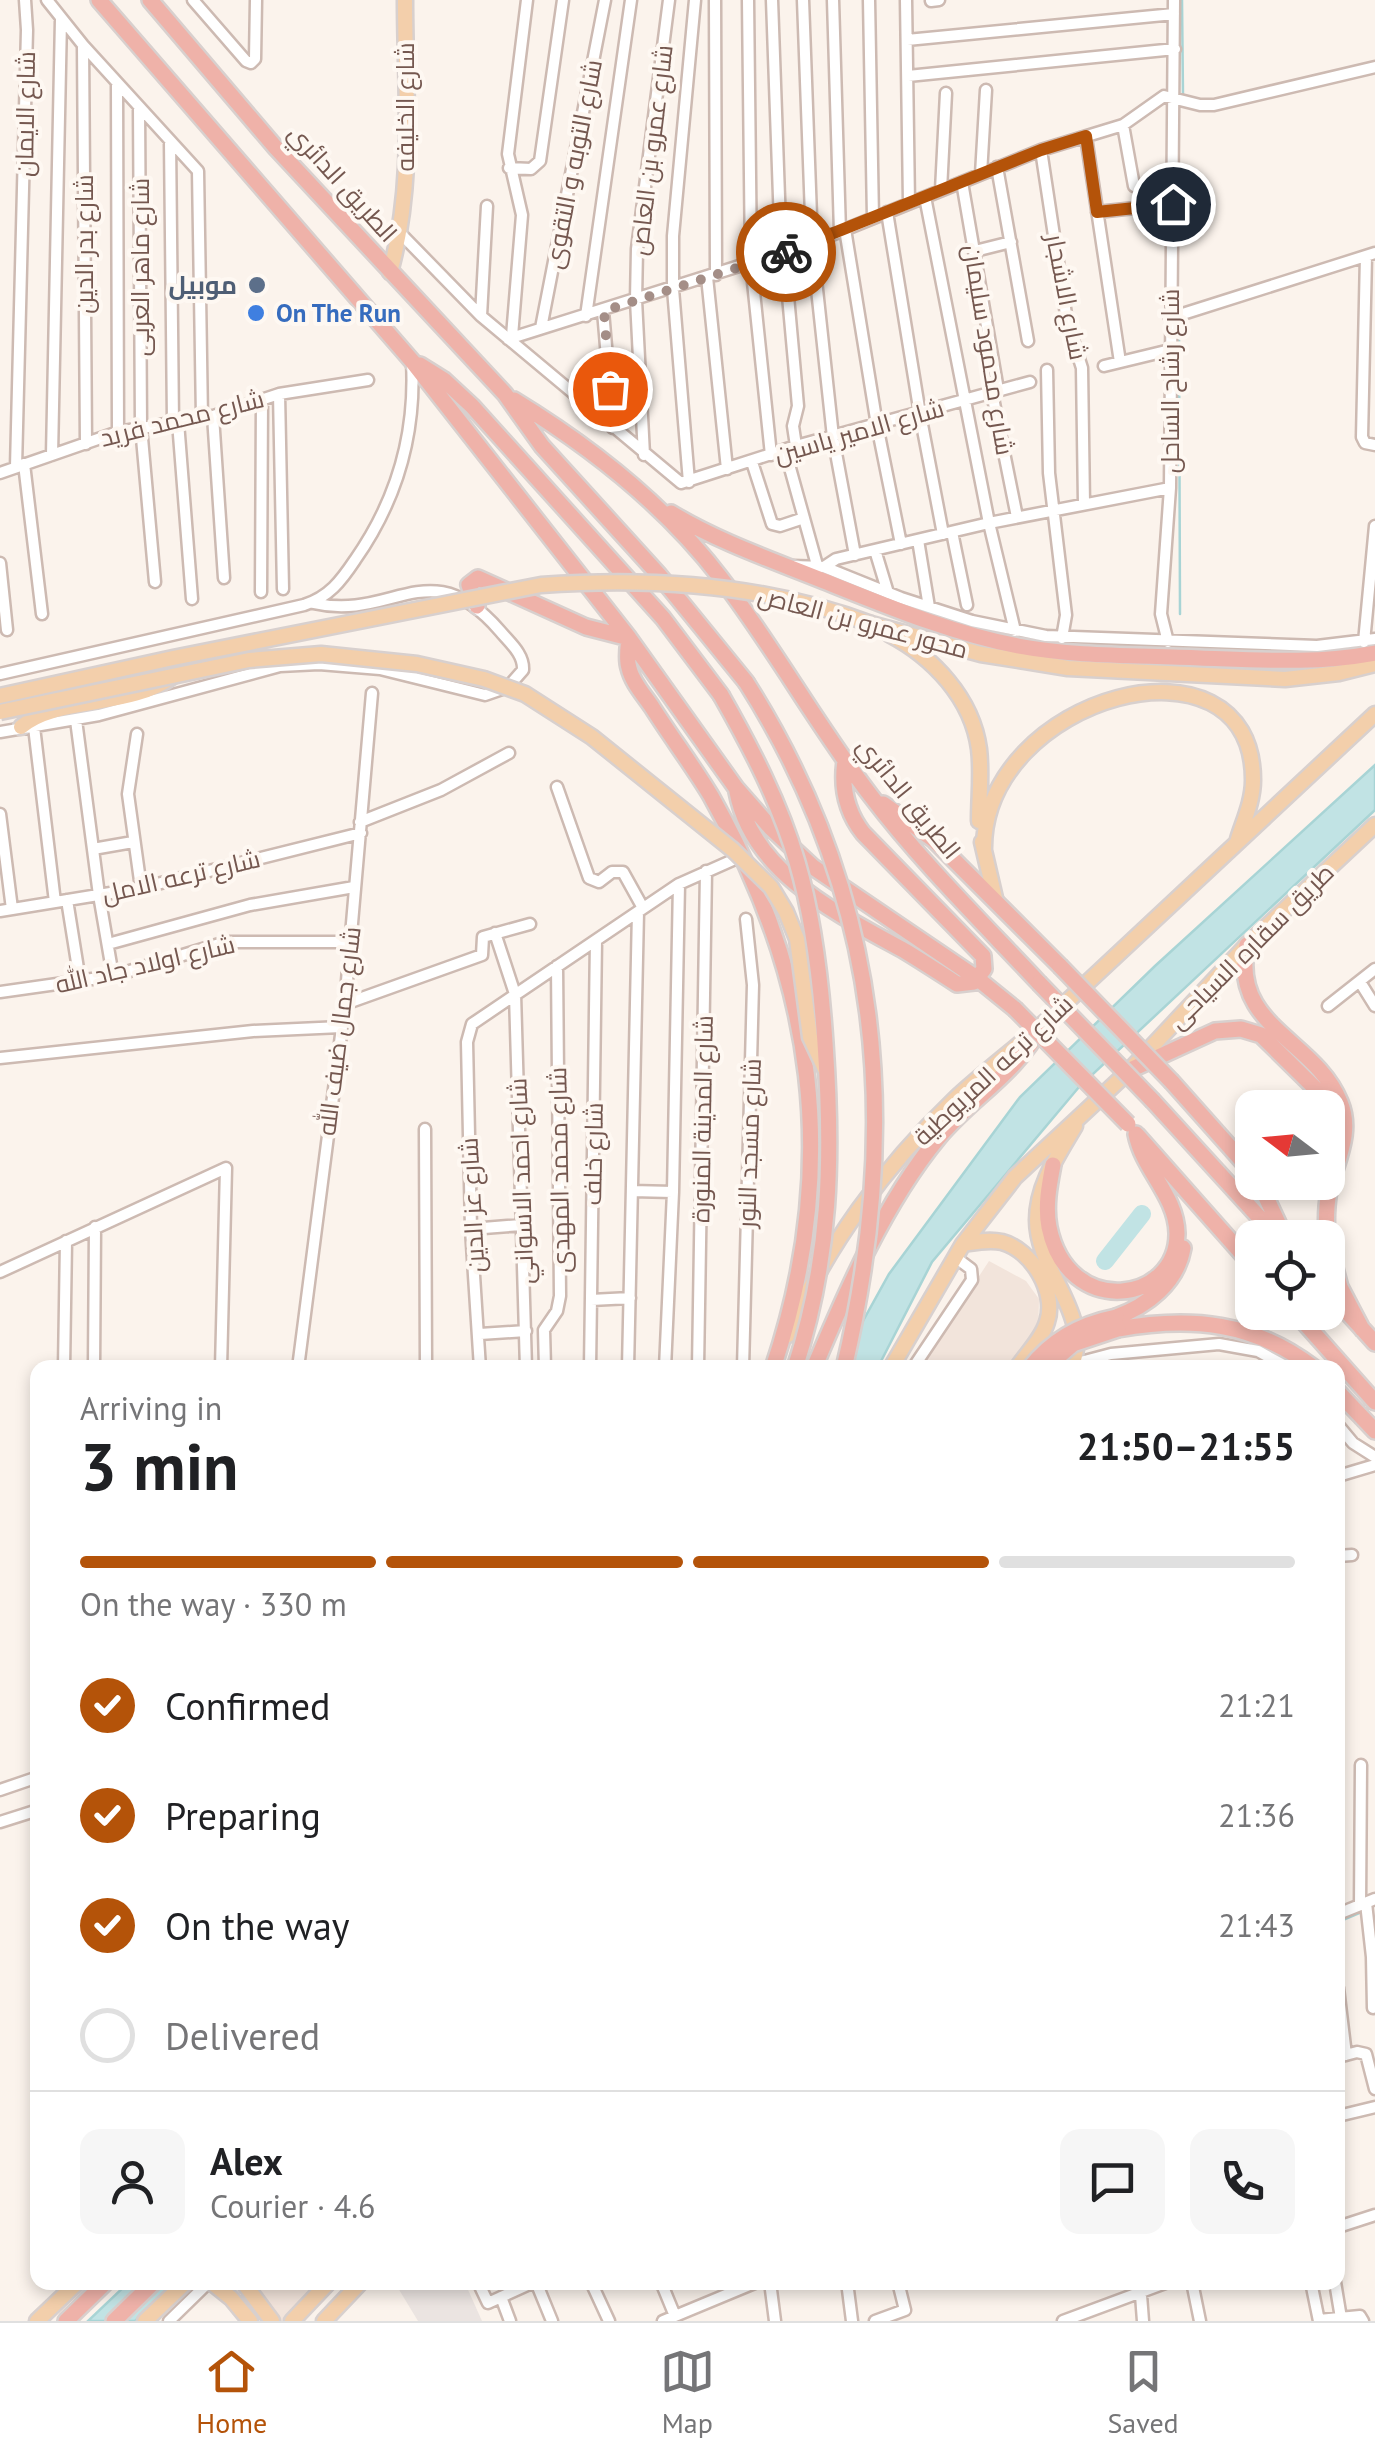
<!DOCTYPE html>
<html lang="en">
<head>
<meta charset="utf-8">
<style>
  body { margin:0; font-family:"PT Sans",Cairo,sans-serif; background:#f6f6f6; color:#202124; height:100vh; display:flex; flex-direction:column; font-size:38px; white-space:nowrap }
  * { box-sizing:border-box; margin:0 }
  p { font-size:32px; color:#757577 }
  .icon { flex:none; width:55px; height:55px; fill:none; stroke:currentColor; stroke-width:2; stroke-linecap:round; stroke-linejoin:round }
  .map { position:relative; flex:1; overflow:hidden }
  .drawer { position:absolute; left:30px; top:1360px; width:1315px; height:930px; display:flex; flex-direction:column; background:#fff; border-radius:20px; box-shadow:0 5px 15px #0003 }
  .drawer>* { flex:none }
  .needle { width:65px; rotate:286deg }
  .controls { position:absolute; left:1235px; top:1090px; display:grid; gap:20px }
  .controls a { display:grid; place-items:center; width:110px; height:110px; border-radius:20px; background:#fff; box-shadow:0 5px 15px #0003; font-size:50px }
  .pin { position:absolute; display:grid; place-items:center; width:85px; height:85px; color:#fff; margin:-42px; border:5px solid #fff; border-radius:50%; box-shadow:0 2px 10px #0007 }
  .courier { position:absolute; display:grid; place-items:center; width:100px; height:100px; margin:-50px; border:8px solid #b45309; border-radius:50%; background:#fff; color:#222; box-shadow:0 2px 12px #0007 }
  .head em { font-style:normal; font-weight:700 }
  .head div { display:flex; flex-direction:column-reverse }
  .head { display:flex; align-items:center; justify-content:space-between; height:170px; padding:0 50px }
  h1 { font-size:65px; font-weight:700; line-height:75px }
  .bar { display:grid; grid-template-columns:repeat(4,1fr); gap:15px 10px; align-content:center; height:120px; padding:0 50px }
  .bar i { height:12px; border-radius:8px; background:#e0e0e0 }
  .bar .active { background:#b45309 }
  .bar p { grid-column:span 4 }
  .line { display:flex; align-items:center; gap:25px; padding:0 50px; border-top:2px solid #e0e0e0 }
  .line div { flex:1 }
  .round { display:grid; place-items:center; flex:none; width:105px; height:105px; border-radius:20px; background:#f6f6f6 }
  ol { padding:0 50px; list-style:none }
  li { display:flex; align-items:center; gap:30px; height:110px }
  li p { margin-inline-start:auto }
  li .icon { padding:10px; border-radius:50%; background:#b45309; color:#fff; stroke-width:4 }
  li:last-child { color:#757577 }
  li i { width:55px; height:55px; border:5px solid #e0e0e0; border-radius:50% }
  .dock { display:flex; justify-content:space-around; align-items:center; height:140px; border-top:2px solid #e0e0e0; background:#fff; font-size:28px; color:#757577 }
  .dock a { display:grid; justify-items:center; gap:5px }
  .dock .active { color:#b45309 }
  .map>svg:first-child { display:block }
</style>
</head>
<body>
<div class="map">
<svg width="1375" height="2321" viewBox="0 0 1375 2321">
  <rect width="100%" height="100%" fill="#fbf3ec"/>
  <path fill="#f2e4db" d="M989,1261l37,20 13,18 -1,36 -23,32 -96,1z
    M248,2283h75l-36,38h-9z"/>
  <path fill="#ebe4e1" d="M395,2283h70l17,38h-64z"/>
  <path fill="#c1e3e4" stroke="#a8d4d5" stroke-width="2.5" d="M1375,765v45l-296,277 -147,175 -54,105 -41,1 52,-94 131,-177 135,-131z
    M128,2283h47l-40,38h-47z"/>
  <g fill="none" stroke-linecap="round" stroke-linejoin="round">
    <path stroke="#a8d4d5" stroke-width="2.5" d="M1182,0l1,95
      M1179,330l1,284
      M1338,1922l26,-11"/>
    <path stroke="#c1e3e4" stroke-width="18" d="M1105,1261l37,-47"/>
    <g stroke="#cdbab2" stroke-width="15">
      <path id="minor" d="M47,0l36,45 115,126 4,247
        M193,0l53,61 5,2 4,-4 1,-59
        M715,0l1,275
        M748,0l3,263 20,192
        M772,0l9,253
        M803,0l9,243 21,194 22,118
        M833,0l7,232
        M869,0l4,218
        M906,0l3,203
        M931,1l8,-1
        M907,40l267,-26
        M83,45l3,399
        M908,76l267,-27
        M117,85l1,347
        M139,107l2,320 14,155
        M1123,125l11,61
        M1086,137l34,225
        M170,141l3,281
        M1041,150l26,171 15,47 2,136
        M997,167l31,174
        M509,168l22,1 9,-8 23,-161
        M981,174l5,-84
        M962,182l35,202 -4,14 24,119
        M941,190l5,-97
        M925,197l64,326 26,108
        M887,212l33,202 23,120
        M1097,212l76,-8
        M845,229l32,196 24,119
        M401,234l80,82 200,167 115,-37 234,-64
        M975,251l36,-9
        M784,252l14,154 -5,20 3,20
        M1366,256l-4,181 3,6 10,2
        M707,277l20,192
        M603,311l10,117
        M481,316l6,-110
        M586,316l45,-316
        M1170,318l205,-65
        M541,328l64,-328
        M512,336l10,-121 -14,-61 19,-154
        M508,339l304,-96 229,-93 82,-25 41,-29 36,9h14l161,-38
        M1104,366l66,-16
        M1047,370l2,103 17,142 -4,23
        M279,394l4,195
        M213,416l11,162
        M178,422l14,177
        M785,450l32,115
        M52,455l9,-436
        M644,455l-8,-155 1,-51 32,-249
        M752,462l20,62 8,2 24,-8
        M24,464l18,150
        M16,467l11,-437 -2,-30
        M0,473l118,-41 95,-16 66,-22 89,-14
        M689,482l-16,-193v-53l22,-236
        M952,532l15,73
        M918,540l11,67
        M875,550l13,43
        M0,563l7,67
        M793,566l31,1 77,31 71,23 74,15 271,10 58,-7
        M824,567l12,-8 153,-36 181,-35
        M261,592l1,-193
        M1168,642l-7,-28 9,-126 4,-488
        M1364,642l11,-116
        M0,674l304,-69c25,-8 37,-24 51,-45 42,-60 61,-126 57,-198
        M76,720l23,175 14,81
        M34,727l21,175
        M0,732l99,-17 181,-49 39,-2 61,5 105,26 23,-8 15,-17c1,-16 -13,-27 -23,-39 -71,-82 -106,-9 -187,-28
        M137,734l-9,60 13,94
        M557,787l32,91 10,4 13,-10h11l20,36
        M0,814l12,95
        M360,822l81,-32 68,-37
        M93,849l40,-7
        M67,900l13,81
        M0,911l141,-23 220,-55
        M495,933l20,61 11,374
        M108,944l142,-39 104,-18
        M1360,982l15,24
        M0,992l113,-16 113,-34h124
        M345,1004l137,-49 1,-18 47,-13
        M1328,1006l47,-37
        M0,1058l253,-27 88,-4
        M425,1129l1,239
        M632,1191l41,1
        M471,1229l50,-4
        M0,1272l226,-104 -5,200
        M591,1300l39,-2
        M480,1334l46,-3
        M1073,1364l38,-10 108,-10 39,7 31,17
        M64,1368l2,-127
        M94,1368l1,-141
        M298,1368l47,-364 27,-311
        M480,1368l-9,-139 -4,-187 5,-18 207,-140 63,-28
        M545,1368l-1,-38 13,-19 3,-15 -3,-330
        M590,1368l6,-428
        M628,1368l10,-456
        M665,1368l8,-176 6,-308
        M698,1368l8,-497
        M743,1368l10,-383 -7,-66
        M913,1368l59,-88 -1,-11 -16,-12
        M1338,1425l15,18 22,14
        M1338,1476l37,-11
        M1338,1556l14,-1
        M0,1790l38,-13
        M0,1822l38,-12
        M1366,1903l6,54 1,51
        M1360,1905l1,-140
        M1338,1914l37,-15
        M1338,1988l8,67
        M1338,2057l19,-5 9,2 9,35
        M1338,2116l37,-9
        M1338,2227l37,-12
        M478,2282l10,21 46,-21
        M536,2282l16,39
        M591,2282l18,39
        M661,2282l14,34
        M770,2282l5,39
        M847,2282l5,39
        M1140,2282l3,39
        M1192,2282l8,39
        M1311,2282l8,39
        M1335,2282l6,36
        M501,2297l9,24
        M1319,2320l41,-4 3,5
        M169,2321l40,-39
        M663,2321l94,-39
        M875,2321l30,-11 -7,-28
        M1063,2321l105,-39"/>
    </g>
    <g stroke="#d8d0ce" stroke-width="19">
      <path id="major" d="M390,272c25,-88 15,-182 15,-272
        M871,624l110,30 87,14 217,11 54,-6 36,-9
        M889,634c44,23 83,64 90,115 3,24 0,48 0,72
        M21,727c36,-31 110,-18 152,-51
        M982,842l13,56
        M984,851c-3,-155 269,-229 269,-71 0,21 -9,40 -15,59
        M963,1244c13,-2 26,-5 39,-2 30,8 55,50 45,80 -5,17 -20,31 -30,46
        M788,1335c37,-88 97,-169 166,-235 33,-31 71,-58 104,-90 105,-99 212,-197 317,-296
        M891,1368l72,-124 52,-67 115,-107 117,-125 128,-120
        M1071,1368c23,-54 -34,-95 -34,-148 0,-35 21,-65 38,-94
        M211,2282l20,16 19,23
        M243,2282l29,39
        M37,2321l41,-39
        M145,2321l41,-39
        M292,2321l37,-39
        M324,2321l37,-39"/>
    </g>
    <g stroke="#d8d0ce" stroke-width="20">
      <path id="highway" d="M99,0l313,361 217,277 107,150 35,40 42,39 165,112 37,30
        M150,0l126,148 229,246 37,52 117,129 87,107
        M420,365l24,15 28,26 191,212 58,77
        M514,400c77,47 150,104 206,177 54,70 97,149 151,219 50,66 111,126 168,187
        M671,513c48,29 101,47 153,68 63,25 127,52 194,65 60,11 122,9 182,12 59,2 117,6 175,-5
        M477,606l-8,-21 9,-7 108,49 43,11c-1,10 -3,21 0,30 3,14 15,27 23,39 19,30 41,59 59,89 104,185 130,369 62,572
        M737,792c15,81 103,123 168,159 18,11 35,22 52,33l17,-2 10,-13 -1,-13 -120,-123c-17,-22 -22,-45 -18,-72
        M883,804l50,35 127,127
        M1247,945c-17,82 68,94 93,157 13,31 -4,59 -11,89 -3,16 -3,31 -2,47
        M1130,1070l85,-39 26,-2 20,6 63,62 8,13 2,31 -6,15
        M1172,1082l80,90
        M1153,1101l125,137
        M1137,1135l115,130
        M1053,1165c-4,21 -8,41 -4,62 19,93 129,76 128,6 -1,-38 -34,-63 -41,-99
        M1259,1182l26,56
        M1328,1242l12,45 22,42
        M1328,1291l47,52
        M1295,1312l80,90
        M1116,1317c31,-11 61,-34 67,-69
        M1118,1329c73,-13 136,-7 196,39
        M814,1368c32,-76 71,-166 124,-230 33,-40 79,-65 103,-112
        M1338,1392l37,39
        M66,2321l40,-39
        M114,2321l40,-39"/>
    </g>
    <use href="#minor" stroke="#fff" stroke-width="10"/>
    <use href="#major" stroke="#f3cfab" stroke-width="14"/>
    <use href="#highway" stroke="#efb2a9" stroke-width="15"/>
    <g stroke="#d8d0ce" stroke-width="19" stroke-linecap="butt">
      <path id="major-bridge" d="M0,696l173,-38 368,-73c112,-8 225,-1 330,39
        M0,712l249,-52 72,-6 96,10 67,15 41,15 67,43 141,113 38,37 15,25 11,27 13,98 16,34"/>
    </g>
    <g stroke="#d8d0ce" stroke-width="20" stroke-linecap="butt">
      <path id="highway-bridge" d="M746,682c136,214 156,442 98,686
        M721,695c30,53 59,108 76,167 17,58 24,120 28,181 8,115 6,214 -30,325
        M1060,966l112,116
        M1039,983l114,118
        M1015,1009l113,115
        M1030,1368c22,-29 51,-44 86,-51
        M1045,1368l28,-24 45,-15"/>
    </g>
    <use href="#major-bridge" stroke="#f3cfab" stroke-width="14"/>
    <use href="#highway-bridge" stroke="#efb2a9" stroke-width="15"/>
  </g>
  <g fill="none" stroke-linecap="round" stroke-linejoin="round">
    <path stroke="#a48e87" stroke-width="10" stroke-dasharray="0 18" d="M610,389l-6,-78 182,-59"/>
    <path stroke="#b45309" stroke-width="12" d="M786,252l255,-102 45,-14 11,76 76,-8"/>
  </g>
  <circle fill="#5c6f8a" stroke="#fef8f2" stroke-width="4" cx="257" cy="285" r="10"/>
  <circle fill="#3f7fe0" stroke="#fef8f2" stroke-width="4" cx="256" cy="313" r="10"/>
  <g text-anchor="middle" stroke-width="8" stroke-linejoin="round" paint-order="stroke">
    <g font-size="25" fill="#755850" stroke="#fef8f2">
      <text transform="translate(405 107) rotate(-90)" y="9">شارع الخليفه</text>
      <text transform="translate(25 114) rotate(-89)" y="9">شارع الايمان</text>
      <text transform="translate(651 150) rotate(-83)" y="9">شارع عمرو بن العاص</text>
      <text transform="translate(573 164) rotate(-79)" y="9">شارع التوبه و التقوى</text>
      <text transform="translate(343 183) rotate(48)" y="9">الطريق الدائري</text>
      <text transform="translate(84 244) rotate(-90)" y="9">شارع بدر الدين</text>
      <text transform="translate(140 267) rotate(-90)" y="9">شارع ماهر العربى</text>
      <text transform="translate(1067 297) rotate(79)" y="9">شارع الاشجار</text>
      <text transform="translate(989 350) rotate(81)" y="9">شارع محمود سليمان</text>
      <text transform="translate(1170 381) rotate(-90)" y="9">شارع رشاح الساحل</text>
      <text transform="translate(182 418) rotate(-14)" y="9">شارع محمد فريد</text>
      <text transform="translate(859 431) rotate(-16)" y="9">شارع الامير ياسين</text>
      <text transform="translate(863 622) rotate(15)" y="9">محور عمرو بن العاص</text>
      <text transform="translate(909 798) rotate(51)" y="9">الطريق الدائري</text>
      <text transform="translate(181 876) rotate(-13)" y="9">شارع ترعه الامل</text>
      <text transform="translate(1251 946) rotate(-45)" y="9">طريق سقاره السياحى</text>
      <text transform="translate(145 964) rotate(-13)" y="9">شارع اولاد جاد الله</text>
      <text transform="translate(339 1031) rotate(-83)" y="9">شارع جمال ضيف الله</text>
      <text transform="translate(993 1070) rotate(-43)" y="9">شارع ترعه المريوطية</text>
      <text transform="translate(702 1119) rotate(-89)" y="9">شارع المدينة المنورة</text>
      <text transform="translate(749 1143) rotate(-88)" y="9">شارع مسجد النور</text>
      <text transform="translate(593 1154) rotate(-89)" y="9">شارع خلف</text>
      <text transform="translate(559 1170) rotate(-91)" y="9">شارع محمد المهدى</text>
      <text transform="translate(521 1181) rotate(-92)" y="9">شارع احمد الاسواني</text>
      <text transform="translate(472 1205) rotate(-93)" y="9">شارع عز الدين</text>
    </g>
    <g font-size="25" font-weight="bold" fill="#4e5e75" stroke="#fef8f2" text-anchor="end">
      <text x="237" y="294">موبيل</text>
    </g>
    <g font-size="25" font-weight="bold" fill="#366cbe" stroke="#fef8f2" text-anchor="start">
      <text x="276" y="322">On The Run</text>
    </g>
  </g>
</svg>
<div class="controls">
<a><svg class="needle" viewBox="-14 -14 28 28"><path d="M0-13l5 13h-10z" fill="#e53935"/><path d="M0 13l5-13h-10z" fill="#757577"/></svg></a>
<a><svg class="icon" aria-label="locate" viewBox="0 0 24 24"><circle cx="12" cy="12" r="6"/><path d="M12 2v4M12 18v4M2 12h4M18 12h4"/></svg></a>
</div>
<div class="pin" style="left:610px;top:389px;background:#ea580c"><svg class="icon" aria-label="bag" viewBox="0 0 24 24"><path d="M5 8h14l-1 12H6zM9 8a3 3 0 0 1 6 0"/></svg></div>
<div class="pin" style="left:1173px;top:204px;background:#1f2937"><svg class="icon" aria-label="home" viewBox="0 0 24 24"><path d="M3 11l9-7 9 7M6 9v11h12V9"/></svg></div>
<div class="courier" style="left:786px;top:252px"><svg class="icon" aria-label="bike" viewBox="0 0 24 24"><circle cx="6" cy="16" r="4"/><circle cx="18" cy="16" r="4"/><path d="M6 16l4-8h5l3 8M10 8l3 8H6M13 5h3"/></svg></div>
<section class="drawer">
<div class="head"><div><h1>3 min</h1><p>Arriving in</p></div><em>21:50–21:55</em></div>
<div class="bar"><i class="active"></i><i class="active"></i><i class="active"></i><i></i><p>On the way · 330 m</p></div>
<ol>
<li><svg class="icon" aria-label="check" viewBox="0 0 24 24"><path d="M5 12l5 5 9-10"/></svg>Confirmed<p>21:21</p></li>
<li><svg class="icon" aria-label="check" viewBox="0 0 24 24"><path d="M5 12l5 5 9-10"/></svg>Preparing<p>21:36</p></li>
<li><svg class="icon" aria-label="check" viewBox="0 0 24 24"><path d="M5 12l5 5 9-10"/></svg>On the way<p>21:43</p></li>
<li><i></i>Delivered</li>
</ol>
<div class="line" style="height:180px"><a class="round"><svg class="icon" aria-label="person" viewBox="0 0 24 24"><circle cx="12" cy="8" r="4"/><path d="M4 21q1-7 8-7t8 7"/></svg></a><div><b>Alex</b><p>Courier · 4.6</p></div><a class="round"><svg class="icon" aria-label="chat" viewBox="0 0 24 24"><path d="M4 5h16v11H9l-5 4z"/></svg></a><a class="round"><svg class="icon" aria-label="phone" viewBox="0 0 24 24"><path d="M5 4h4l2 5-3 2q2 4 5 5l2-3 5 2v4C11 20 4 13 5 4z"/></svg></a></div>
</section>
</div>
<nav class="dock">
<a class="active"><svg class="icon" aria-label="home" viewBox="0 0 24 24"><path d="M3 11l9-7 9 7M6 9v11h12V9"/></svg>Home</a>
<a><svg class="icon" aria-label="map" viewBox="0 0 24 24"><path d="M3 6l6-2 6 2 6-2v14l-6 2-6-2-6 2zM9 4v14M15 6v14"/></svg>Map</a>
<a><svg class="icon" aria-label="saved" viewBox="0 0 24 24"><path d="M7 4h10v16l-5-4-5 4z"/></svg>Saved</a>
</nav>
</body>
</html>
